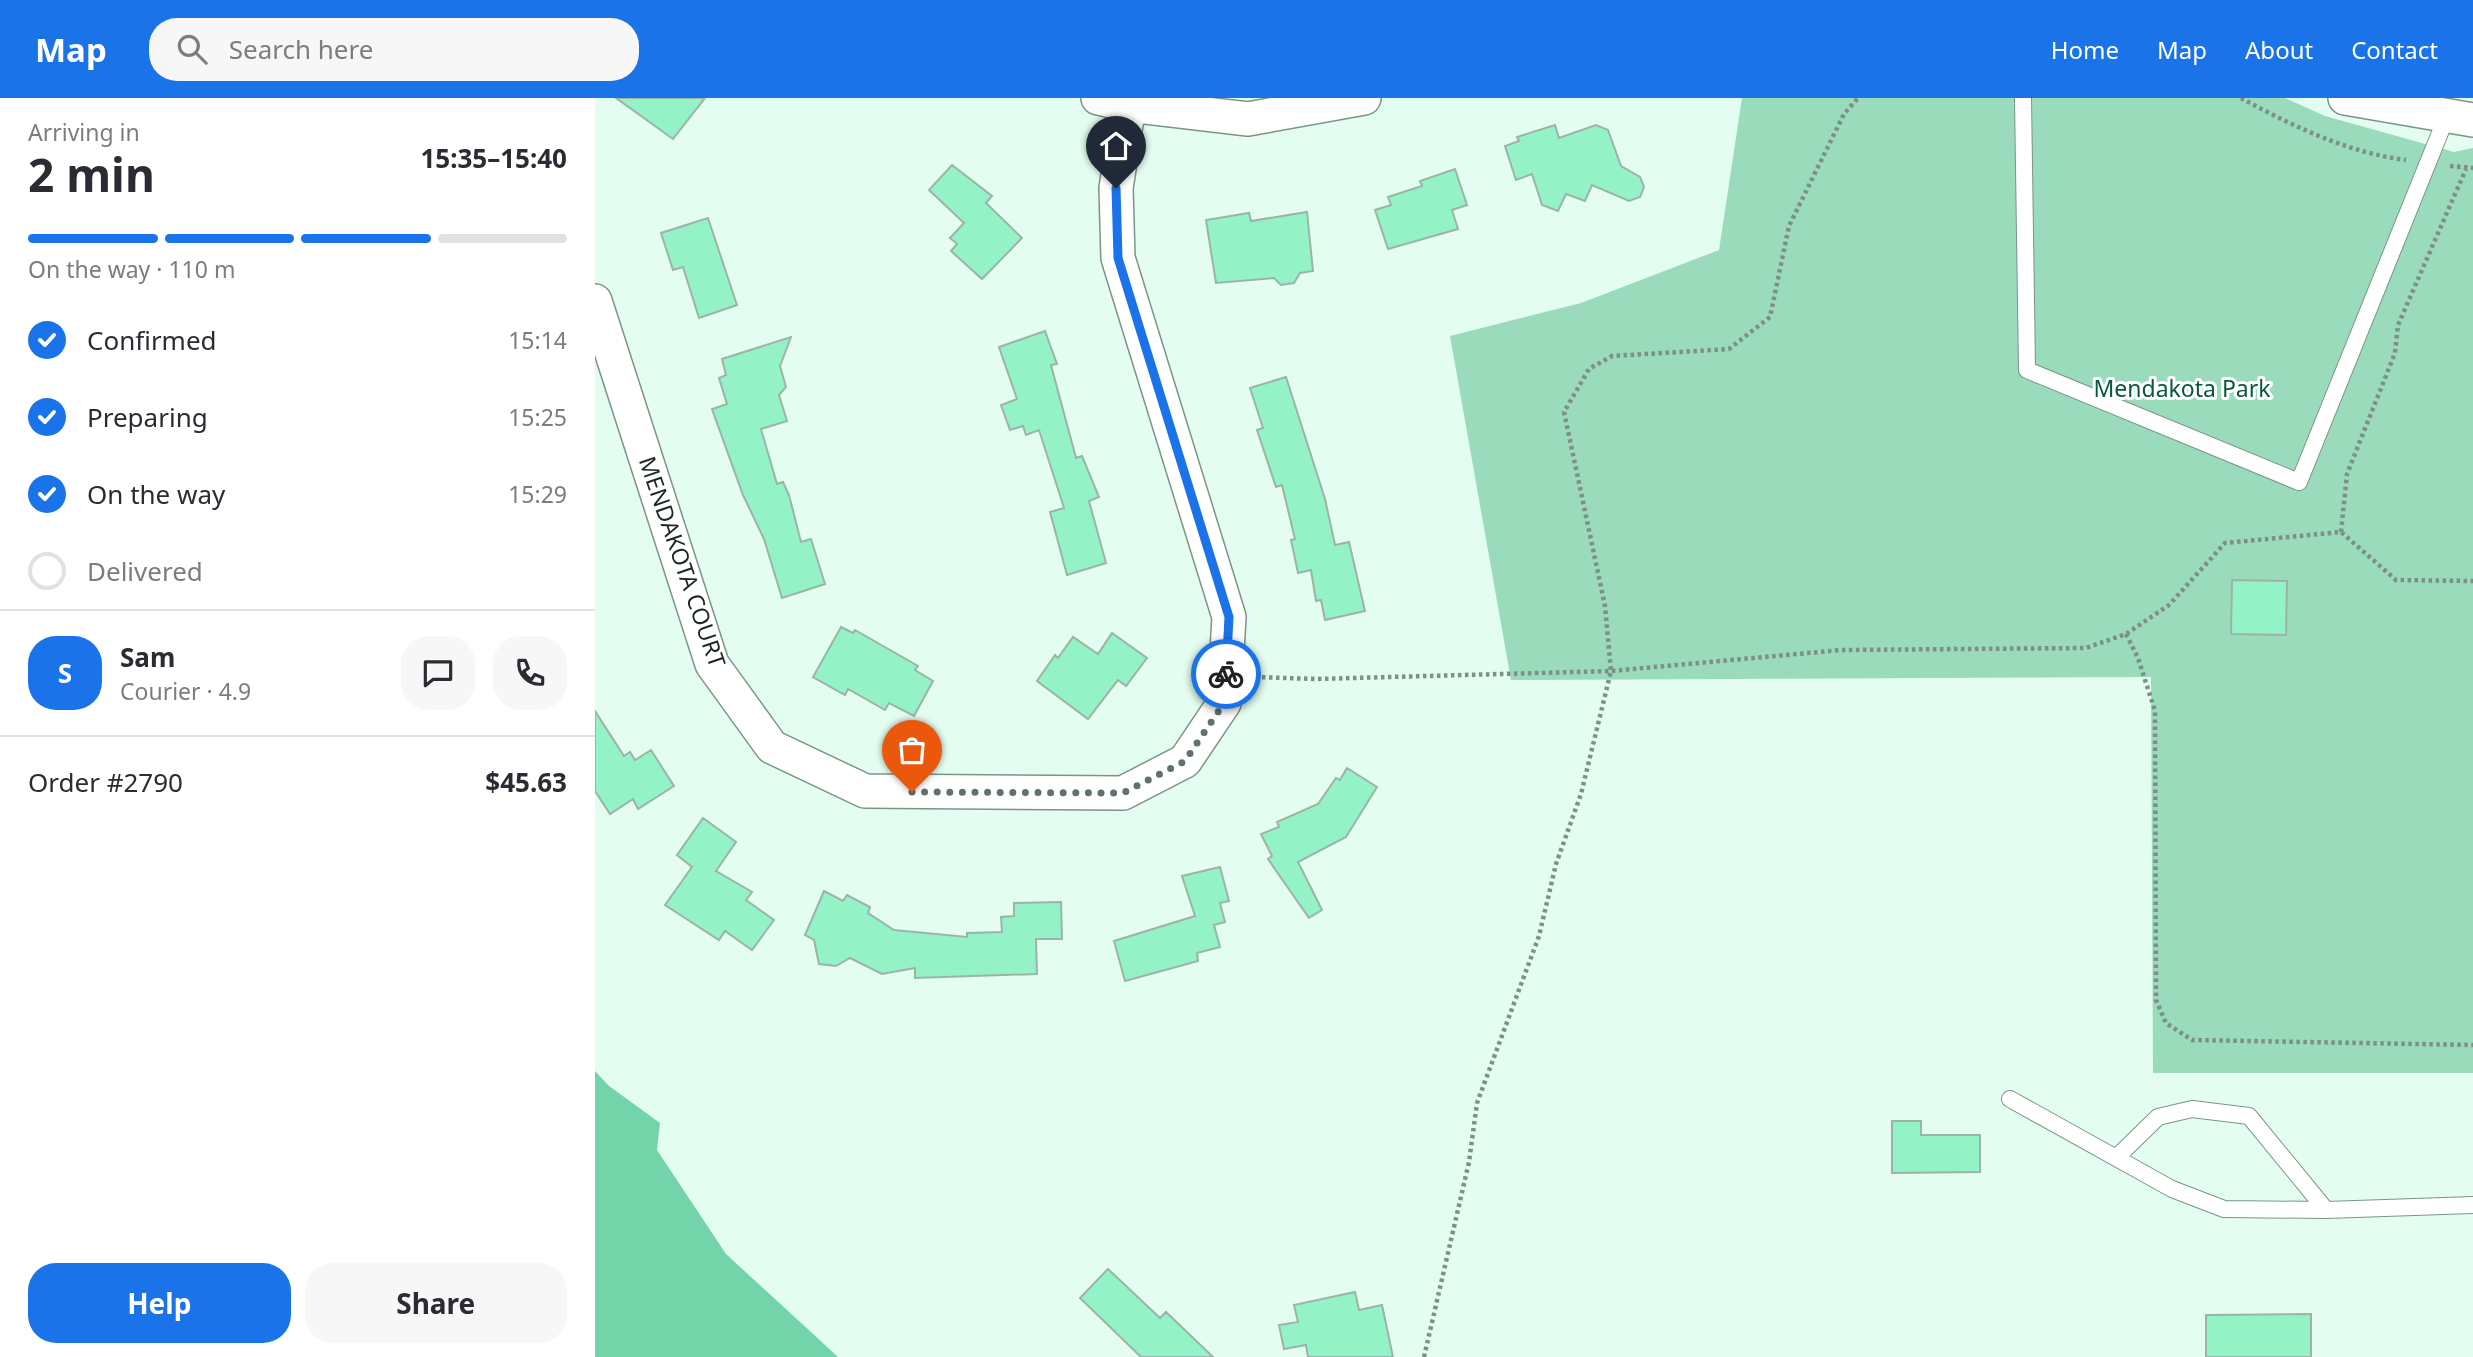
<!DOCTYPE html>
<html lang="en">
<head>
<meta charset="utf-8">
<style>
  body { margin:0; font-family:"Noto Sans",sans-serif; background:#f7f7f7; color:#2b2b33; height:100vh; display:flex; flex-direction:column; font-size:26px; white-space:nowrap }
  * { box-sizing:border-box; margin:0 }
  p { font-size:23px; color:#7c7c81 }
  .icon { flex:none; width:38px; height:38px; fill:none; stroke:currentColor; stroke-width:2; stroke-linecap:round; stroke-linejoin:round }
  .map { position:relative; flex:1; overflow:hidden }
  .sheet { display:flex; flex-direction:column; background:#fff; width:595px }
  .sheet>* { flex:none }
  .pin { position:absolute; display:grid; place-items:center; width:60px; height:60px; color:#fff; margin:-72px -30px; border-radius:50% 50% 50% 0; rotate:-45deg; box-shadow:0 0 7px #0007 }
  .pin .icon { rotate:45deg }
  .courier { position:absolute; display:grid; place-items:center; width:70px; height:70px; margin:-35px; border:5px solid #1a73e8; border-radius:50%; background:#fff; color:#222; box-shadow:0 2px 9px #0007 }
  .headline em { font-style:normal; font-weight:700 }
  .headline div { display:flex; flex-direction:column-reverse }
  .headline { display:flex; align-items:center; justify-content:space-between; height:119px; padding:0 28px }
  h1 { font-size:46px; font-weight:700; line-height:52px }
  .bar { display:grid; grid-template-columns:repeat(4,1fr); gap:10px 7px; align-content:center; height:84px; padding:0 28px }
  .bar i { height:9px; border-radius:5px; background:#e1e1e2 }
  .bar .on { background:#1a73e8 }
  .bar p { grid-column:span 4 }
  .line { display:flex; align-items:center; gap:18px; padding:0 28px; border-top:2px solid #e1e1e2 }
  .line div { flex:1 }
  .round { display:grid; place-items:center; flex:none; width:74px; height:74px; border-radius:28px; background:#f7f7f7 }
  ol { padding:0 28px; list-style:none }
  li { display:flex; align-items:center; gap:21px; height:77px }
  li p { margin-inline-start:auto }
  li .icon { padding:7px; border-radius:50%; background:#1a73e8; color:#fff; stroke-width:4 }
  li:last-child { color:#7c7c81 }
  li i { width:38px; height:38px; border:4px solid #e1e1e2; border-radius:50% }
  .cta { display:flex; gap:14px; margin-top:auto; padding:14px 28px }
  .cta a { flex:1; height:80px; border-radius:28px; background:#1a73e8; color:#fff; font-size:28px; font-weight:700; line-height:80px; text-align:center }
  .cta a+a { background:#f7f7f7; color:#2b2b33 }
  header { display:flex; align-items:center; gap:42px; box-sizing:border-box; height:98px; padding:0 35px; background:#1a73e8; color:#fff }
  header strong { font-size:33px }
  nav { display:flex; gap:38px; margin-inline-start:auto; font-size:24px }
  .search { width:490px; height:63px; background:#f7f7f7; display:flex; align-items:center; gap:18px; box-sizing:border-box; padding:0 24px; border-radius:28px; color:#7c7c81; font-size:26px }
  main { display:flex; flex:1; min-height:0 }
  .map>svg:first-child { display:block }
</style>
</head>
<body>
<header>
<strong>Map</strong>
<div class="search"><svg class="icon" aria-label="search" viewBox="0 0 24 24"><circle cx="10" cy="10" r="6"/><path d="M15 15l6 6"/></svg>Search here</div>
<nav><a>Home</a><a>Map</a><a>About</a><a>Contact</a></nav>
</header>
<main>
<section class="sheet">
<div class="headline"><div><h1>2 min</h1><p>Arriving in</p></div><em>15:35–15:40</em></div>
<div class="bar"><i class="on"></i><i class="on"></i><i class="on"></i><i></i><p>On the way · 110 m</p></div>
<ol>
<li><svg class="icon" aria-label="check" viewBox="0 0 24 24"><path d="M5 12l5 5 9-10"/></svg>Confirmed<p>15:14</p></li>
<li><svg class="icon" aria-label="check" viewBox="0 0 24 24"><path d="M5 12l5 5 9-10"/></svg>Preparing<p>15:25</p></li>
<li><svg class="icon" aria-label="check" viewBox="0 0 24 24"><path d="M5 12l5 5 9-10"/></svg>On the way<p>15:29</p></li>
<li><i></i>Delivered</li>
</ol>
<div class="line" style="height:126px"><b class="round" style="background:#1a73e8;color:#fff">S</b><div><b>Sam</b><p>Courier · 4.9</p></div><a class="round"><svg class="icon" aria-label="chat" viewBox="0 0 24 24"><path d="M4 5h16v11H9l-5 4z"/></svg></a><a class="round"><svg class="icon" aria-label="phone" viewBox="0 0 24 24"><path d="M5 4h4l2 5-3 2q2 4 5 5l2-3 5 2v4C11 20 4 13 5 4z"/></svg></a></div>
<div class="line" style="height:91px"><div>Order #2790</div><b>$45.63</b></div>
<div class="cta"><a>Help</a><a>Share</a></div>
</section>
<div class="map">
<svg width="1878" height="1259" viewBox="0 0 1878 1259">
  <rect width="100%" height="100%" fill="#e3fef0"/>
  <path fill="#99dbbb" d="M1147,0h543l40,18 129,36 19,-4v925h-320l-2,-396 -640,3 -61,-344 131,-33 138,-53z"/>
  <path fill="#74d4a9" d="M0,973l14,15 51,37 -3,27 69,104 112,103h-243z"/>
  <path fill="#93f3c7" stroke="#9bb4a7" stroke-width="2" d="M21,0h89l-32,41z
    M960,27l4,13 37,-13 12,5 13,36 19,11 4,10 -4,10 -11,4 -37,-16 -7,16 -19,-7 -8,17 -16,-6 -10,-31 -16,6 -11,-34 14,-5 -2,-4z
    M357,67l40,31 -6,7 36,35 -40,41 -31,-28 6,-7 -7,-6 14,-15 -35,-33z
    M860,71l12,36 -15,5 6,19 -70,20 -13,-39 16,-5 -3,-8 34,-11 -2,-5z
    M712,114l6,59 -13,2 -6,10 -13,2 -7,-7 -58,5 -10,-63 43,-7 2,8z
    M113,120l29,87 -38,13 -16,-51 -10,3 -12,-37z
    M450,233l12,33 -6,1 25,93 6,-2 17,41 -10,4 17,62 -39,12 -17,-63 14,-4 -25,-78 -13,5 -3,-9 -13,4 -9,-25 16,-6 -18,-52z
    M196,239l-11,29 6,21 -7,8 8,26 -26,8 16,55 6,-2 6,13 12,47 10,-3 14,45 -43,14 -18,-59 -21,-44 -31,-86 15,-5 -8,-26 7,-3 -4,-16z
    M691,279l39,122 10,46 14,-3 16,69 -40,9 -4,-20 -5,1 -5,-31 -13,3 -7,-33 4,-1 -13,-54 -6,2 -19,-57 6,-2 -13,-40z
    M1637,482l55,1 -1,54 -55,-1z
    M246,529l12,6 2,-3 63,36 -3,4 18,11 -19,35 -25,-13 -4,7 -37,-21 -3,6 -32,-18z
    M517,535l35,25 -21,28 -8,-6 -30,39 -51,-38 18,-26 3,3 15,-21 25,17z
    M0,613l29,45 6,-4 5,8 16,-10 23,36 -36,23 -5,-10 -23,15 -15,-23z
    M752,670l30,19 -31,50 -48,25 24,48 -13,8 -41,-59 4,-3 -11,-22 18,-7 -2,-5 41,-18 18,-26 4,2z
    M108,720l33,24 -20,29 36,21 -6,8 28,20 -22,30 -27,-19 -6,9 -54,-35 27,-38 -15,-12z
    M625,769l9,34 -9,2 5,19 -11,3 6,22 -23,6 1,8 -73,20 -11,-40 81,-25 -13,-40z
    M229,793l19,10 4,-6 23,12 -2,6 26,17 73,7v-4l35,-1 -1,-15 13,-1v-13l47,-1 1,37h-26l1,35 -122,4v-10l-33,6 -32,-16 -14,8 -17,-2 -5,-24 -9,-5z
    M1297,1023h29v14h59v37l-88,1z
    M513,1171l52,49 6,-6 47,45h-72l-61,-59z
    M760,1194l4,18 23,-5 11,52h-85l-2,-12 -22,4 -5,-24 19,-3 -4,-17z
    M1716,1216v43h-105v-42z"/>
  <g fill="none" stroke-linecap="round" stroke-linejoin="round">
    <g stroke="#7c9488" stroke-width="18">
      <path id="service" d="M1428,0l4,272 272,112 147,-364
        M1415,1001l162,90 52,20 102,1 147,-5
        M1522,1059l41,-40 34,-8 57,7 77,94"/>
    </g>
    <g stroke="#7c9488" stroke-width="36">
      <path id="minor" d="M1750,0l128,22
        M534,7l119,14 116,-21
        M0,203l117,363 60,83 93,44 258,2 62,-32 39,-58 5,-86 -111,-359 -2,-70 13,-83 -31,-7"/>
    </g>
    <path stroke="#7d8f86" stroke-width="4.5" stroke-dasharray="3.5 3.5" stroke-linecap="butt" d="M1646,0c51,28 108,55 165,62
      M1855,68l23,2
      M1746,434l6,-58 48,-121 3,-28 68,-156
      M1531,536l12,24 17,53 1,289 10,23 26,17 281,5
      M660,579l61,2 295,-8 230,-21 245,-2 40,-14 43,-29 56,-62 116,-11 55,48 77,1
      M829,1259l45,-195 8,-59 62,-167 17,-72 25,-70 30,-123 -6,-65 -41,-194 25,-43 23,-13 117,-7 41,-32 19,-91 55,-112 14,-16"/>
    <use href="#service" stroke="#fff" stroke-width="16"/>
    <use href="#minor" stroke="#fff" stroke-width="33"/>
  </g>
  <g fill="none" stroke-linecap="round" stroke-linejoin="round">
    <path stroke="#62726a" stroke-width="7" stroke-dasharray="0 12.6" d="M317,694l211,1 62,-32 39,-58 2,-29"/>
    <path stroke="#1a73e8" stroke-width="9" d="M521,90l2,70 111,359 -3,57"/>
  </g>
  <g text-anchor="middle" stroke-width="6" stroke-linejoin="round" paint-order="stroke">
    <g font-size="23" fill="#09583d" stroke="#fff">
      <text x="1587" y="299">Mendakota Park</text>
    </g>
    <g font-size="23" fill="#1d2722" stroke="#fff">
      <text transform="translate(87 464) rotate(71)" y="8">MENDAKOTA COURT</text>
    </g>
  </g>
</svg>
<div class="pin" style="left:317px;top:694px;background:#ea580c"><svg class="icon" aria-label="bag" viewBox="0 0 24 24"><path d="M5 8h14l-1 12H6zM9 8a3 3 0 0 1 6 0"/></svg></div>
<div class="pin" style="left:521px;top:90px;background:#1f2937"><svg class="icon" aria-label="home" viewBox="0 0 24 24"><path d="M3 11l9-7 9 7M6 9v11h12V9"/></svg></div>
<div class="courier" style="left:631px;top:576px"><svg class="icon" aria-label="bike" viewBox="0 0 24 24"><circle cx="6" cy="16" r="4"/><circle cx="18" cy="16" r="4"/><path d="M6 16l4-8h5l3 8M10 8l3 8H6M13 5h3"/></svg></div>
</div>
</main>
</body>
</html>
